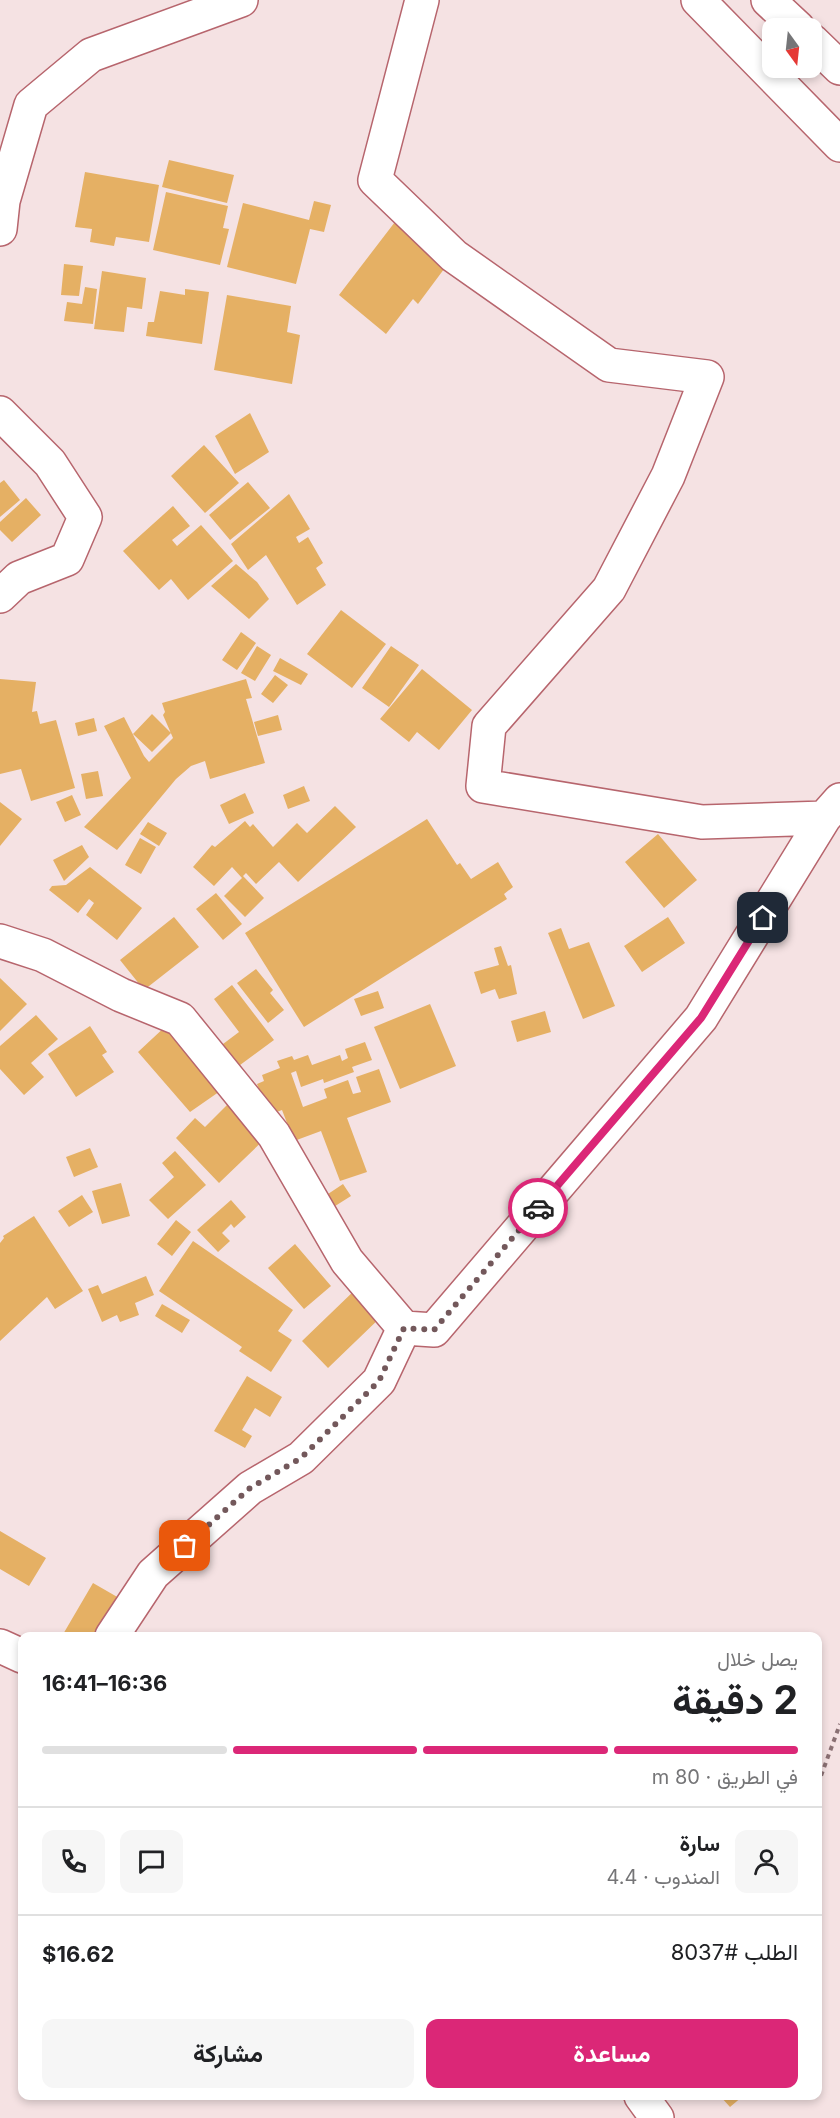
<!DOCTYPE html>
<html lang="ar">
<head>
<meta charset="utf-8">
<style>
  body { margin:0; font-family:Inter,Vazirmatn,sans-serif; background:#f6f6f6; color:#202124; direction:rtl; height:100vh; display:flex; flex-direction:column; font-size:22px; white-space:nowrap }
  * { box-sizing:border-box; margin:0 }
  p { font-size:20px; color:#757577 }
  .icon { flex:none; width:33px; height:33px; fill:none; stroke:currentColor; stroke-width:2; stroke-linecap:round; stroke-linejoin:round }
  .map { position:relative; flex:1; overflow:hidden; direction:ltr }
  .details { position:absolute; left:18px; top:1632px; width:804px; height:468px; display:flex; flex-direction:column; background:#fff; border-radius:12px; box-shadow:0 3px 9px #0003; direction:rtl }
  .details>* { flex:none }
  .needle { width:39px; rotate:165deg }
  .tools { position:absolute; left:762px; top:18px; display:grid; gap:12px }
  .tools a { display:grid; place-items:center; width:60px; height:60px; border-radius:12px; background:#fff; box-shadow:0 3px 9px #0003; font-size:30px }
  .pin { position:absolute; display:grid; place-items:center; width:51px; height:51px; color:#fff; margin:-26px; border-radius:12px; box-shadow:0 3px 9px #0006 }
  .courier { position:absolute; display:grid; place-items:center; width:60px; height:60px; margin:-30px; border:4px solid #db2777; border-radius:50%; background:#fff; color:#222; box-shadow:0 2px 8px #0007 }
  .headline em { font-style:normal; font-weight:700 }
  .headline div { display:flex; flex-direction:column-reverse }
  .headline { display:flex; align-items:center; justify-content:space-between; height:102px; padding:0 24px }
  h1 { font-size:39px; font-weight:700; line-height:45px }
  .bar { display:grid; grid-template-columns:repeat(4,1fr); gap:9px 6px; align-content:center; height:72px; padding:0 24px }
  .bar i { height:8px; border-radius:4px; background:#e0e0e0 }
  .bar .active { background:#db2777 }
  .bar p { grid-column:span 4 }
  .line { display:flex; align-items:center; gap:15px; padding:0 24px; border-top:2px solid #e0e0e0 }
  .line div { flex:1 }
  .round { display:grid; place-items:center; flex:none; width:63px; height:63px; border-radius:12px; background:#f6f6f6 }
  .primary-button { display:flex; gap:12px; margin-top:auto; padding:12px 24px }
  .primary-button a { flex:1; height:69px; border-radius:12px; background:#db2777; color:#fff; font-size:24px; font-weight:700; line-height:69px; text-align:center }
  .primary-button a+a { background:#f6f6f6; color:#202124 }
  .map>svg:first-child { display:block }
</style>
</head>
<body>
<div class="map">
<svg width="840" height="2118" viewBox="0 0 840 2118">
  <rect width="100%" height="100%" fill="#f5e2e3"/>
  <path fill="#e5b064" d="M169,160l65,15 -7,28 -65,-16z
    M85,172l74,13 -10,57 -33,-5 -2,9 -24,-4 2,-13 -17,-2z
    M166,192l62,14 -5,22 6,1 -9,36 -67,-15z
    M314,201l17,4 -7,27 -14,-3 -14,55 -69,-17 16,-64 66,17z
    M398,218l52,43 -32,43 -5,-5 -27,35 -47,-39z
    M64,264l19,2 -4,30 -18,-1z
    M102,271l44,7 -4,31 -15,-2 -3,25 -30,-3z
    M85,287l12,2 -4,35 -29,-3 3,-19 15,2z
    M185,289l24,3 -7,52 -56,-8 2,-14h6l6,-31 25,4z
    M227,295l64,11 -4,26 13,3 -8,49 -78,-14z
    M250,413l19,39 -34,22 -20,-38z
    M204,445l35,38 -34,30 -34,-37z
    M4,480l16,20 -20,17v-34z
    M248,482l22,26 -40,32 -21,-25z
    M289,494l21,35 -14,8 3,6 9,-6 15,26 -7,5 10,17 -29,20 -31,-50 -18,15 -17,-26z
    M26,498l15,17 -29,27 -12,-12v-8z
    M173,506l17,20 -18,14 5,6 24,-21 32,36 -45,39 -17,-21 -12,11 -36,-39z
    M236,564l21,18 12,17 -20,20 -38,-33z
    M341,610l45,34 -34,44 -45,-34z
    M241,632l15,11 -19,27 -15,-10z
    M257,646l14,9 -16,26 -14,-8z
    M391,646l28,19 -30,42 -27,-19z
    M280,658l28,16 -7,11 -28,-14z
    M422,669l50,41 -33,40 -22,-18 -8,10 -29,-23z
    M275,675l13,10 -15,18 -12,-9z
    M0,679l36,3 -4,30 5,-1 3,13 16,-4 19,68 -44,13 -10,-32 -21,5z
    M246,679l6,19 -6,1 19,64 -55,16 -5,-18 -14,5 -15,13 -59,71 -33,-23 47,-49 -27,-52 20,-9 20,39 5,6 24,-24 -10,-23 2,-3 -3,-9z
    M152,714l19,19 -19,19 -19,-18z
    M278,715l4,15 -24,6 -4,-14z
    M94,718l3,13 -19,5 -3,-13z
    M98,771l5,25 -17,3 -5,-25z
    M304,786l6,15 -22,8 -5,-14z
    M245,793l9,20 -25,11 -9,-19z
    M72,795l9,20 -16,7 -9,-20z
    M0,802l22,17 -22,27z
    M335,806l21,21 -58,55 -19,-20 -23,22 -10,-11 -3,3 21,22 -19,19 -21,-21 18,-18 -10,-11 -18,19 -21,-19 19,-22 3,2 30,-26 5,6 3,-3 20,23 24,-24 10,10z
    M427,819l30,46 3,-2 11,16 27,-17 15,25 -9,7 3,5 -203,128 -59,-94z
    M148,822l19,11 -8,13 -19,-12z
    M658,834l39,46 -33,28 -39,-46z
    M140,838l16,9 -15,27 -16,-9z
    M82,845l7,12 -25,24 -11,-21z
    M90,867l52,41 -25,32 -31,-25 8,-12 -5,-4 -11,14 -29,-23 3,-4 14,-1z
    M216,893l26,31 -19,16 -27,-31z
    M174,917l25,30 -55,43 -24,-30z
    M668,917l17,26 -43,29 -18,-26z
    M561,928l8,21 20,-7 26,64 -32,13 -35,-86z
    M501,946l7,20 3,-1 6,29 -18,5 -4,-10 -14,5 -7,-22 25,-7 -5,-17z
    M256,969l17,21 -3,3 14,17 -16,13 -31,-40z
    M0,978l27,26 -27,27z
    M232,985l42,55 -38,28 -17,-21 20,-15 -25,-33z
    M378,991l6,17 -23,8 -7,-17z
    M430,1004l26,62 -56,23 -26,-62z
    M545,1011l6,21 -34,10 -6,-21z
    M36,1015l22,24 -27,24 13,14 -20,18 -24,-26v-23z
    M168,1024l58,63 -36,25 -52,-60z
    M90,1026l17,26 -5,3 12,17 -38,25 -28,-43z
    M365,1042l7,18 -20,7 2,5 -30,11 -1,-4 -22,8 -5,-16 -5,2 12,34 24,-9 -3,-9 24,-9 5,14 8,-2 -5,-15 23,-8 12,33 -44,16 20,54 -27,9 -19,-50 -27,10 -12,-31 -13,5 -12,-31 7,-3 -2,-6 18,-7 -3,-7 15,-5 2,4 14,-5 4,10 28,-10 2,6 6,-3 -3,-9z
    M230,1102l41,31 -52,50 -43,-45 19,-20 10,9z
    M90,1148l8,19 -24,10 -8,-20z
    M175,1151l31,34 -38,34 -19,-19 25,-23 -12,-14z
    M121,1183l9,33 -28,8 -10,-33z
    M343,1184l8,12 -19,12 -7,-12z
    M82,1195l11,17 -24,15 -11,-16z
    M231,1200l15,17 -12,11 -3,-4 -9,9 8,8 -12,11 -21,-22z
    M34,1216l49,75 -28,18 -8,-12 -47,44v-98l4,-5 -1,-2z
    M176,1220l15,12 -19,24 -15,-12z
    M193,1241l100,69 -15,21 14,9 -21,32 -32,-21 3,-4 -83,-56z
    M295,1244l36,42 -27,23 -36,-41z
    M146,1276l8,19 -19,8 4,12 -19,7 -3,-7 -15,7 -14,-33 10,-4 4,9z
    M357,1288l26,27 -55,53 -26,-27z
    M162,1304l28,16 -8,13 -27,-17z
    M247,1376l35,21 -12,20 -15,-9 -13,22 10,6 -7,12 -31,-17z
    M0,1531l46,27 -17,28 -29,-17z
    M93,1583l33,19 -20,34h-44z
    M720,2096h23l-13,11z"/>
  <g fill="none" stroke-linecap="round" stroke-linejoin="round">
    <g stroke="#b7656d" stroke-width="36">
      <path id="minor" d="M422,0l-47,180 79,76 155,109 98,12 -39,99 -59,113 -120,137 -6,60 219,36 122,-4 16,-18
        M698,0l142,145
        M768,0l30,28
        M812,41l28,27
        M0,229l3,-28 28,-96 60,-50 150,-55
        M0,413l50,50 35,54 -18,42 -48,19 -19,18
        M0,941l43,14 78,40 59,24 94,116 73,126 57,67 -25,53 -78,77 -51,30 -97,86 -41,62
        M404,1328l30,2 267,-312 123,-200
        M0,1646l22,10
        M641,2096l16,22"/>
    </g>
    <path stroke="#8a7073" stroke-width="4" stroke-dasharray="4.5 4.5" stroke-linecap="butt" d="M818,1784l22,-60"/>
    <use href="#minor" stroke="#fff" stroke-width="33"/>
  </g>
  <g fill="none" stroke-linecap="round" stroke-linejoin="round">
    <path stroke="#73585b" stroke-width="6" stroke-dasharray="0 10.8" d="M185,1546l65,-58 51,-30 62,-61 16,-16 25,-53 30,2 104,-122"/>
    <path stroke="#db2777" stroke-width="8" d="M538,1208l163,-190 62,-100"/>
  </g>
</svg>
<div class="tools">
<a><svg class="needle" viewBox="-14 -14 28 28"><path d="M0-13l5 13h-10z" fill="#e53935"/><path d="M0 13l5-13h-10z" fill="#757577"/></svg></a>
</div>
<div class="pin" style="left:185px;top:1546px;background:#ea580c"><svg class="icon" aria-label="bag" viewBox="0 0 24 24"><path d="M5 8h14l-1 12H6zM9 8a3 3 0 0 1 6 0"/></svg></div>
<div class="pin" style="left:763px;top:918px;background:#1f2937"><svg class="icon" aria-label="home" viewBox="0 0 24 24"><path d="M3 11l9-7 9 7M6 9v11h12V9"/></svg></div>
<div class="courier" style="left:538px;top:1208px"><svg class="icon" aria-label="car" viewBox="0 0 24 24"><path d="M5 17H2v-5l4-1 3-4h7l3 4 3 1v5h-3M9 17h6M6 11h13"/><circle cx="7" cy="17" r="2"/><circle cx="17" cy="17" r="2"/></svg></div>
<section class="details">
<div class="headline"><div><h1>2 دقيقة</h1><p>يصل خلال</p></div><em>16:36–16:41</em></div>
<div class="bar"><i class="active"></i><i class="active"></i><i class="active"></i><i></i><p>في الطريق · 80 m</p></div>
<div class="line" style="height:108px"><a class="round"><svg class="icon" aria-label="person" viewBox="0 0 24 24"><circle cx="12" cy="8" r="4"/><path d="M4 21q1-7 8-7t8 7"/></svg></a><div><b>سارة</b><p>المندوب · 4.4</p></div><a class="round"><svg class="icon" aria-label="chat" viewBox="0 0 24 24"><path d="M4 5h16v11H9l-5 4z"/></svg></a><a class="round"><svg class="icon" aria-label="phone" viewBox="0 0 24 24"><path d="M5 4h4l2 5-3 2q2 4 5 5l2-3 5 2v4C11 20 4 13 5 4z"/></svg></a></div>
<div class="line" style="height:78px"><div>الطلب #8037</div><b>$16.62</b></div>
<div class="primary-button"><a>مساعدة</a><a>مشاركة</a></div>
</section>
</div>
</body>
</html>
